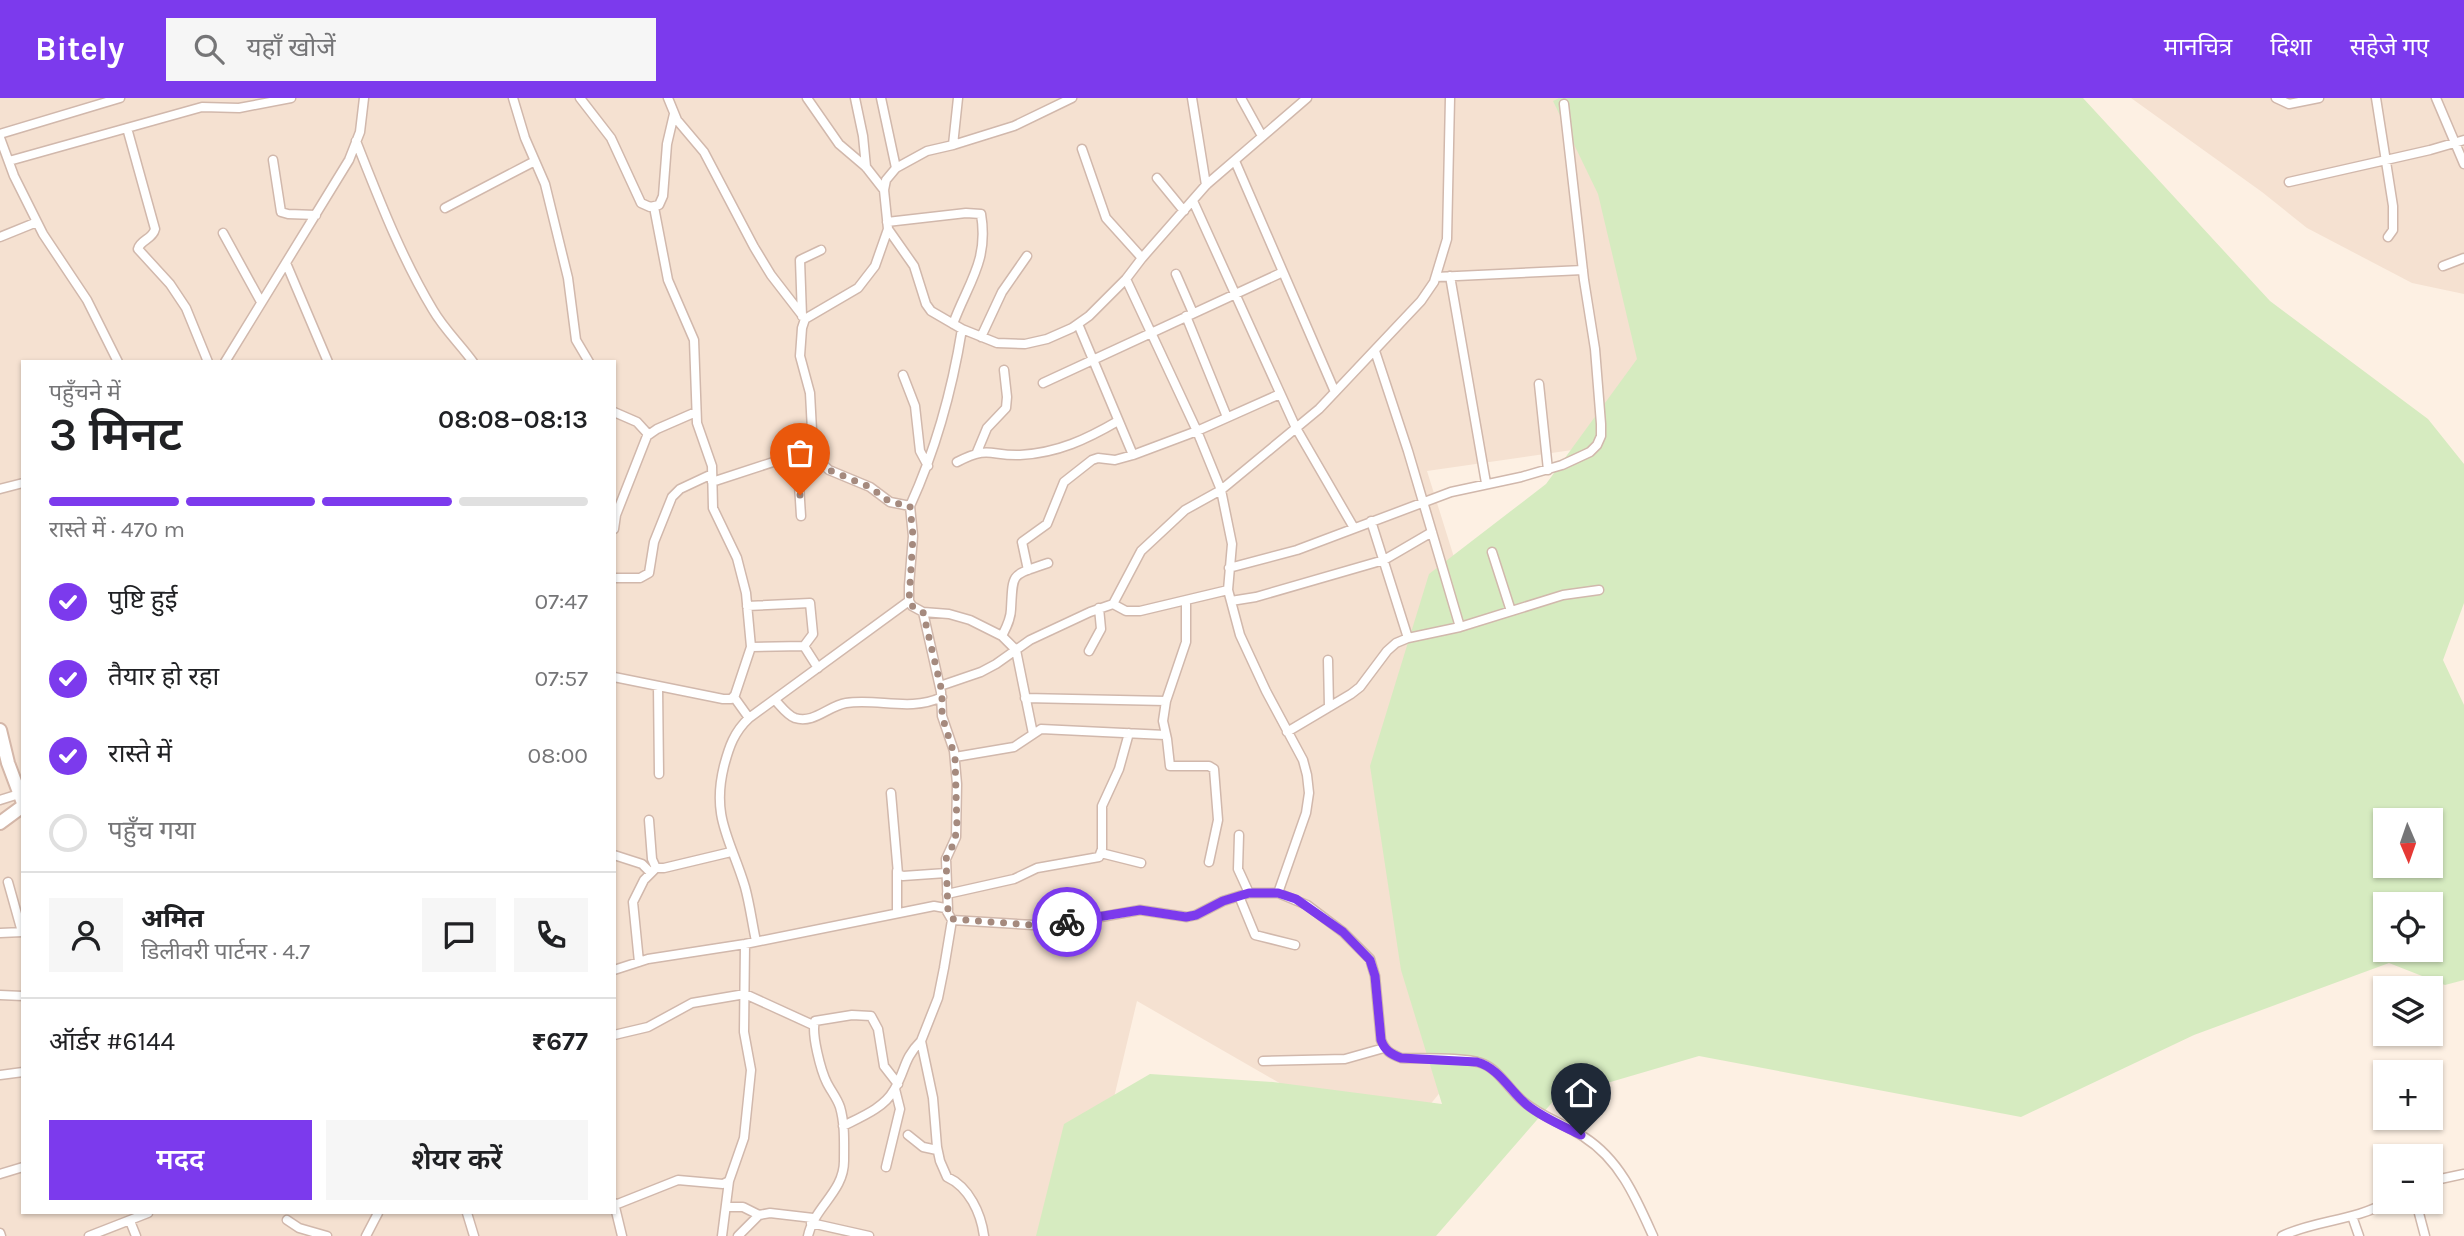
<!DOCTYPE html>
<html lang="hi">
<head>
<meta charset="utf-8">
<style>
  body { margin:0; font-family:Karla,"Noto Sans Devanagari",sans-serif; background:#f6f6f6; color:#202124; height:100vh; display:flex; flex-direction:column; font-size:26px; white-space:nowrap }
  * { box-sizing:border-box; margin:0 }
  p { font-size:23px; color:#757577 }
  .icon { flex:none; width:38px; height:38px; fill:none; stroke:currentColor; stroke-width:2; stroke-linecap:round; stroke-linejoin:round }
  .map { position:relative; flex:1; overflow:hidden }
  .details { position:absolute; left:21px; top:262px; width:595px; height:854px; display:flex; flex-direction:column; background:#fff; border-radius:0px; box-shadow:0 2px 5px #0004 }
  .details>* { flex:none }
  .needle { width:46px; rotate:178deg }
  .buttons { position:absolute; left:2373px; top:710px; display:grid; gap:14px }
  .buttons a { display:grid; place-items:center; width:70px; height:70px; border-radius:0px; background:#fff; box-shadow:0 2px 5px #0004; font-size:35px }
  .pin { position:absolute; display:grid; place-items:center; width:60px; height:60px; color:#fff; margin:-72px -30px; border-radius:50% 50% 50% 0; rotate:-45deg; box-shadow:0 0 7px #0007 }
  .pin .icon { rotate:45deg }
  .courier { position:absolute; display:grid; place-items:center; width:70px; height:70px; margin:-35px; border:5px solid #7c3aed; border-radius:50%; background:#fff; color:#222; box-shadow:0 2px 9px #0007 }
  .headline em { font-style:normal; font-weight:600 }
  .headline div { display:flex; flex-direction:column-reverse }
  .headline { display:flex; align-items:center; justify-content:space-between; height:119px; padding:0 28px }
  h1 { font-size:46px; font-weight:600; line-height:52px }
  .bar { display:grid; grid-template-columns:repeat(4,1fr); gap:10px 7px; align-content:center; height:84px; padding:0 28px }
  .bar i { height:9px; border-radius:5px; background:#e0e0e0 }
  .bar .current { background:#7c3aed }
  .bar p { grid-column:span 4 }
  .line { display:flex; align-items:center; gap:18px; padding:0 28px; border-top:2px solid #e0e0e0 }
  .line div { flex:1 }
  .round { display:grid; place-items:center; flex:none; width:74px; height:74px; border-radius:0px; background:#f6f6f6 }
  ol { padding:0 28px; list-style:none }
  li { display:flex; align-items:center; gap:21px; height:77px }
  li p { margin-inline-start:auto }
  li .icon { padding:7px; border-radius:50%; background:#7c3aed; color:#fff; stroke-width:4 }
  li:last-child { color:#757577 }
  li i { width:38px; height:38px; border:4px solid #e0e0e0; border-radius:50% }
  .action { display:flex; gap:14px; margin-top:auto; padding:14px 28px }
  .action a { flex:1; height:80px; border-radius:0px; background:#7c3aed; color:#fff; font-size:28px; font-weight:600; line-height:80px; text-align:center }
  .action a+a { background:#f6f6f6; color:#202124 }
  header { display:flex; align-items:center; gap:42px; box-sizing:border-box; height:98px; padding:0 35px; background:#7c3aed; color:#fff }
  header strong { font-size:33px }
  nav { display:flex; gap:38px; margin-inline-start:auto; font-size:24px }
  .search { width:490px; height:63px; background:#f6f6f6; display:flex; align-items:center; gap:18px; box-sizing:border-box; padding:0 24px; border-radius:0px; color:#757577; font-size:26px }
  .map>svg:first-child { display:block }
</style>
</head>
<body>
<header>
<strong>Bitely</strong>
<div class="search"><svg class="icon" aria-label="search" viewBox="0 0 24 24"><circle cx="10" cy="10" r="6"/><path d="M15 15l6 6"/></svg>यहाँ खोजें</div>
<nav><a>मानचित्र</a><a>दिशा</a><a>सहेजे गए</a></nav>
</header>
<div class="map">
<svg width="2464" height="1138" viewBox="0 0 2464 1138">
  <rect width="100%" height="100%" fill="#fdf0e3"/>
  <path fill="#f5e1d1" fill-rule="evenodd" d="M0,0h1665l-24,342 -214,31 62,198 57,293 -152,187 -257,-148 -56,235h-1081zM23,264h591v851h-591z
    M2131,0h333v196l-52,-11 -105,-55 -45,-36z"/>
  <path fill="#d6ebc0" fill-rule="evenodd" d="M1559,0h524l187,203 158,118 36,45v139l-21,57 21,45v275l-19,5 -56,-22 -195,72 -173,82 -322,-61 -143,42 -120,138h-400l28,-112 86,-50 123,8 169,22 -41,-134 -31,-204 59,-192 117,-90 91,-125 -39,-165 -45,-93zM2385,723h46v45h-46zM2385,807h46v45h-46z"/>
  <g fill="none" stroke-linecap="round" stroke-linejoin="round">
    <g stroke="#d1b8ac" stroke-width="11">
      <path id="street" d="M513,0l12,40 20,46 23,94 8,62 13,22
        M580,0l31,40 30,65 9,4 9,-2 4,-9 4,-52 7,-30
        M668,0l9,22 27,32 50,95 17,28 34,44
        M807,0l32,46 27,23 18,23
        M855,0l8,38 3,31
        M881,0l15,70
        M1192,0l14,87
        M1241,0l21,38
        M2276,0l13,6 30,-6
        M2376,0l17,108v24l-5,7
        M2436,0l28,66
        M127,30l28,101c-2,10 -15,11 -17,20l32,35 16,24 22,54
        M0,36l120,-36
        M0,40l14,38 29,58 44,66 31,62
        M356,43c23,58 45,116 77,169 11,19 27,34 40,52
        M953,47l5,-47
        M1082,51l24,69 36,40
        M273,62l8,52 7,2 28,1
        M9,63l193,-54 37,1 52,-10
        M1235,63l100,231
        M1157,80l27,33
        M2289,84l141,-32 34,-10
        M1193,103l103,227 58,100
        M445,110l90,-47
        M887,124l79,-9 15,1c8,47 -13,69 -28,110
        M888,131l26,37 12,38 5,7 31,18 35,14 28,1 22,-5 25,-11 17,-12 37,-37 16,-21 64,-73 101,-87
        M223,135l38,69
        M0,139l37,-15
        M286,165l42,99
        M2443,168l21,-8
        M1176,176l17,39
        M1450,178l36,207
        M1436,179l147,-7
        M1126,181l71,152 24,59 11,54 -4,46 12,45 26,56 37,69 4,15 2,18 -3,20 -28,80
        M802,218l-2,-56 21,-10
        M1186,218l41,101
        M1078,226l55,131
        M981,239l21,-45 25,-36
        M1375,253l33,100 52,176
        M225,264l124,-202 11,-28 4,-34
        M903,277l12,31 5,45 8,15
        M1043,285l240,-111
        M1539,286l9,86
        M614,314l23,10 11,12
        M977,354l10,-24 19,-20 1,-11 -3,-27
        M797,355l4,63
        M957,364c33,-17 32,-6 63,-7 38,-2 67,-16 98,-34
        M712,384l101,-33
        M0,391l23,-6
        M910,408c26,-57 42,-115 52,-177
        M1371,423l37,117
        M614,431l2,-14 31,-79 10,-7 39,-17
        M1492,454l19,59
        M1229,470l68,-18 154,-58 70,-15 41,-12 28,-13 7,-7 4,-9v-12l-6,-75 -11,-69 -20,-176
        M1028,472l-6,-28 25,-18 17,-42 28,-22 6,-2 17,2 18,-5 64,-24 83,-37
        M614,480h26l9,-5 5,-31 18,-45 8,-8 32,-15
        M1186,503v41l-20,59 -3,20 4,18 3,27h39l5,3 4,51 -9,42
        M1231,503l25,-4 128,-37 48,-28
        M1113,506l13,7h14l88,-21
        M747,508l63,-3 3,31 -9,12 -53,1
        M923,514l18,80 1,24 12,35 3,33 -1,53 -10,22 2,51
        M1002,538c4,-8 9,-17 9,-27 2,-38 0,-33 37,-46
        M804,548l14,22
        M1089,553l12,-22 -2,-21
        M1328,562l1,47
        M614,579l109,22h8l4,-4 16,-48 -5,-54 -9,-35 -24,-50 -1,-42 -15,-43 -3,-83 -26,-60 -14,-73
        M658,588l1,88
        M940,588l41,-14 15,-8 34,-24 60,-28 23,-8 28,-53 44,-41 36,-20 98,-81 102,-108 13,-19 13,-43 3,-141
        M734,599l15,21
        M1025,600l141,3
        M775,602c5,5 12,15 20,18 19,6 33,-12 51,-15 32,-5 64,9 96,-6
        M1287,634l64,-38 9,-7 27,-36 9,-8 12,-5 52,-11 103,-32 36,-5
        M1033,636l-17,-84 -14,-14 -32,-16 -21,-6 -26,-2 -11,-6 -3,-5v-15l4,-50 -3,-30 -20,-4 -20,-15 -41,-17 -12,-11 -4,-10 -3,-56 -10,-37 2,-28 3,-9 53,-31 17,-22 13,-37 -4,-39 2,-10 10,-12 31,-17 26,-6 61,-19 58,-28
        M955,659l59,-10 27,-18 124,6
        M891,695l7,81 5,2 43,-3
        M0,702l19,-6
        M649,722l3,39 4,9h8l67,-16
        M1239,737l-1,34 11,24
        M1101,755l40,10
        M614,757l28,9 9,9
        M8,784l14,50
        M947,796l67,-15 23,-11 62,-11 3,-8v-43l17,-37 10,-36
        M1239,798l16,39 40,10
        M897,815v-42
        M952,822l81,5 51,-5 56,-10 47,7 9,-2 27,-14 26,-8h29l29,12 36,27 27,27 5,17 6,64c4,11 10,14 20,18 21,1 61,-1 80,5 18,6 28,27 43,39 18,15 41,22 60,35 36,23 52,61 69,99
        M0,835l23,-1
        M756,843c-4,-18 -6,-36 -11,-54 -14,-47 -34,-69 -21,-121 5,-19 10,-34 25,-48l160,-117
        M639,864l-6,-60 11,-22 12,-12
        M614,872l34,-11 97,-15 189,-38 11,2 7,12 -8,48 -6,30 -17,43 12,57 4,49 3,14 7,16c22,10 34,36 37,59
        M0,897l23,1
        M614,937l34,-8 44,-24 53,-9 68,31
        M1263,963l82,-2 39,-11
        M0,977l23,-3
        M843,1028c18,-9 41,-18 51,-36 12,-20 9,-31 27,-49
        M908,1037l15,12 14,3
        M886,1069l14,-58 -5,-20
        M0,1076l23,-7
        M2431,1083l33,-7
        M2416,1104l9,34
        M614,1105l8,33
        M615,1107l63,-25 45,4 6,-3 15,-43 7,-68 -7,-38 1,-88
        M726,1109h17l16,8
        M467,1115l7,23
        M2352,1118l7,20
        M287,1122l12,8 28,8
        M130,1123l6,15
        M811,1125l58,13
        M0,1135l1,3
        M89,1138l59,-23
        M366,1138l12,-23
        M722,1138l7,-55
        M738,1138l21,-21 11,-2 43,5
        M808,1138c6,-29 36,-44 36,-75 0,-18 1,-37 -4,-54 -3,-9 -9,-16 -13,-24 -6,-12 -16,-49 -12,-62l37,-6 19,1 7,13 6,37 14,18
        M2282,1138c33,-16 73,-15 105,-34"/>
    </g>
    <g stroke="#d4b7a9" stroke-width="16">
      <path id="secondary" d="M0,632l8,33 15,40
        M0,725l23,-17"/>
    </g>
    <use href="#street" stroke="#fff" stroke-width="8"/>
    <use href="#secondary" stroke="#fff" stroke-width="12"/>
  </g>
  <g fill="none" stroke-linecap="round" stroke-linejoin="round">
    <path stroke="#a58a7e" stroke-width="7" stroke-dasharray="0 12.6" d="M800,397l-3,-42 16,-4 4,10 12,11 41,17 20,15 20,4 3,30 -4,65 3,5 11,6 19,80v24l13,41 2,71 -3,15 -8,16 2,52 4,8 81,6 34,-3"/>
    <path stroke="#7c3aed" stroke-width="9" d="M1067,824l73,-12 46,7 10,-2 27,-14 26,-8h29l18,6 47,33 27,28 5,16 6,64c4,11 10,14 20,18l76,4c22,6 33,29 50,43 16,13 36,21 54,30"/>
  </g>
</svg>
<div class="buttons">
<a><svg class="needle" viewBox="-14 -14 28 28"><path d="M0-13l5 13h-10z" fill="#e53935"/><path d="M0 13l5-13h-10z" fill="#757577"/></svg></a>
<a><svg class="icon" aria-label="locate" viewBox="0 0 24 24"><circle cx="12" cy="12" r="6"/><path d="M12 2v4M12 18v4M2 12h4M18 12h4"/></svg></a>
<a><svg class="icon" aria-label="layers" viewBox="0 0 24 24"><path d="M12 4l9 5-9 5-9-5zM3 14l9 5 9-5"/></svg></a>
<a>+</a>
<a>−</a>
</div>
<div class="pin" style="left:800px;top:397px;background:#ea580c"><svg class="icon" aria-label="bag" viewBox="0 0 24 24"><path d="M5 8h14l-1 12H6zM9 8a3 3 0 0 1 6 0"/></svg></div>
<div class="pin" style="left:1581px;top:1037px;background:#1f2937"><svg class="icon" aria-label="home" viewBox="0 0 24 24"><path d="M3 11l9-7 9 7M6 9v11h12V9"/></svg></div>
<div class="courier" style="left:1067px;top:824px"><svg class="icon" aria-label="bike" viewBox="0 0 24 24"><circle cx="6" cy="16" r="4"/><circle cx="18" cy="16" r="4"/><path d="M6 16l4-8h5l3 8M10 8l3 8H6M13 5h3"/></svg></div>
<section class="details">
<div class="headline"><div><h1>3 मिनट</h1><p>पहुँचने में</p></div><em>08:08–08:13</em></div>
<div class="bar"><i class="current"></i><i class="current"></i><i class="current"></i><i></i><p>रास्ते में · 470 m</p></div>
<ol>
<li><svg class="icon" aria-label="check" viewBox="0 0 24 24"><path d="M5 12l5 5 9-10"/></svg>पुष्टि हुई<p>07:47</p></li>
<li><svg class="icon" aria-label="check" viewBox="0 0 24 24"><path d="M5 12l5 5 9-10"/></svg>तैयार हो रहा<p>07:57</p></li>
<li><svg class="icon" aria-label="check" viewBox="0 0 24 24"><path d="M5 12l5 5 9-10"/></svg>रास्ते में<p>08:00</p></li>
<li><i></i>पहुँच गया</li>
</ol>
<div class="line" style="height:126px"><a class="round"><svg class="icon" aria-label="person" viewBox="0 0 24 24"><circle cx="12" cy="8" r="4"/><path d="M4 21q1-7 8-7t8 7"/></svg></a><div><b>अमित</b><p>डिलीवरी पार्टनर · 4.7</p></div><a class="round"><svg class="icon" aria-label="chat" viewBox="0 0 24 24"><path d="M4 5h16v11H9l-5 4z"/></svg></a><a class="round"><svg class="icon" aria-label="phone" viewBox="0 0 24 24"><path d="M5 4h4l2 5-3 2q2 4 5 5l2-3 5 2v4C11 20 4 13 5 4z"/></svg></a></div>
<div class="line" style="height:91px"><div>ऑर्डर #6144</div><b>₹677</b></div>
<div class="action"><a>मदद</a><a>शेयर करें</a></div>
</section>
</div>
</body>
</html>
